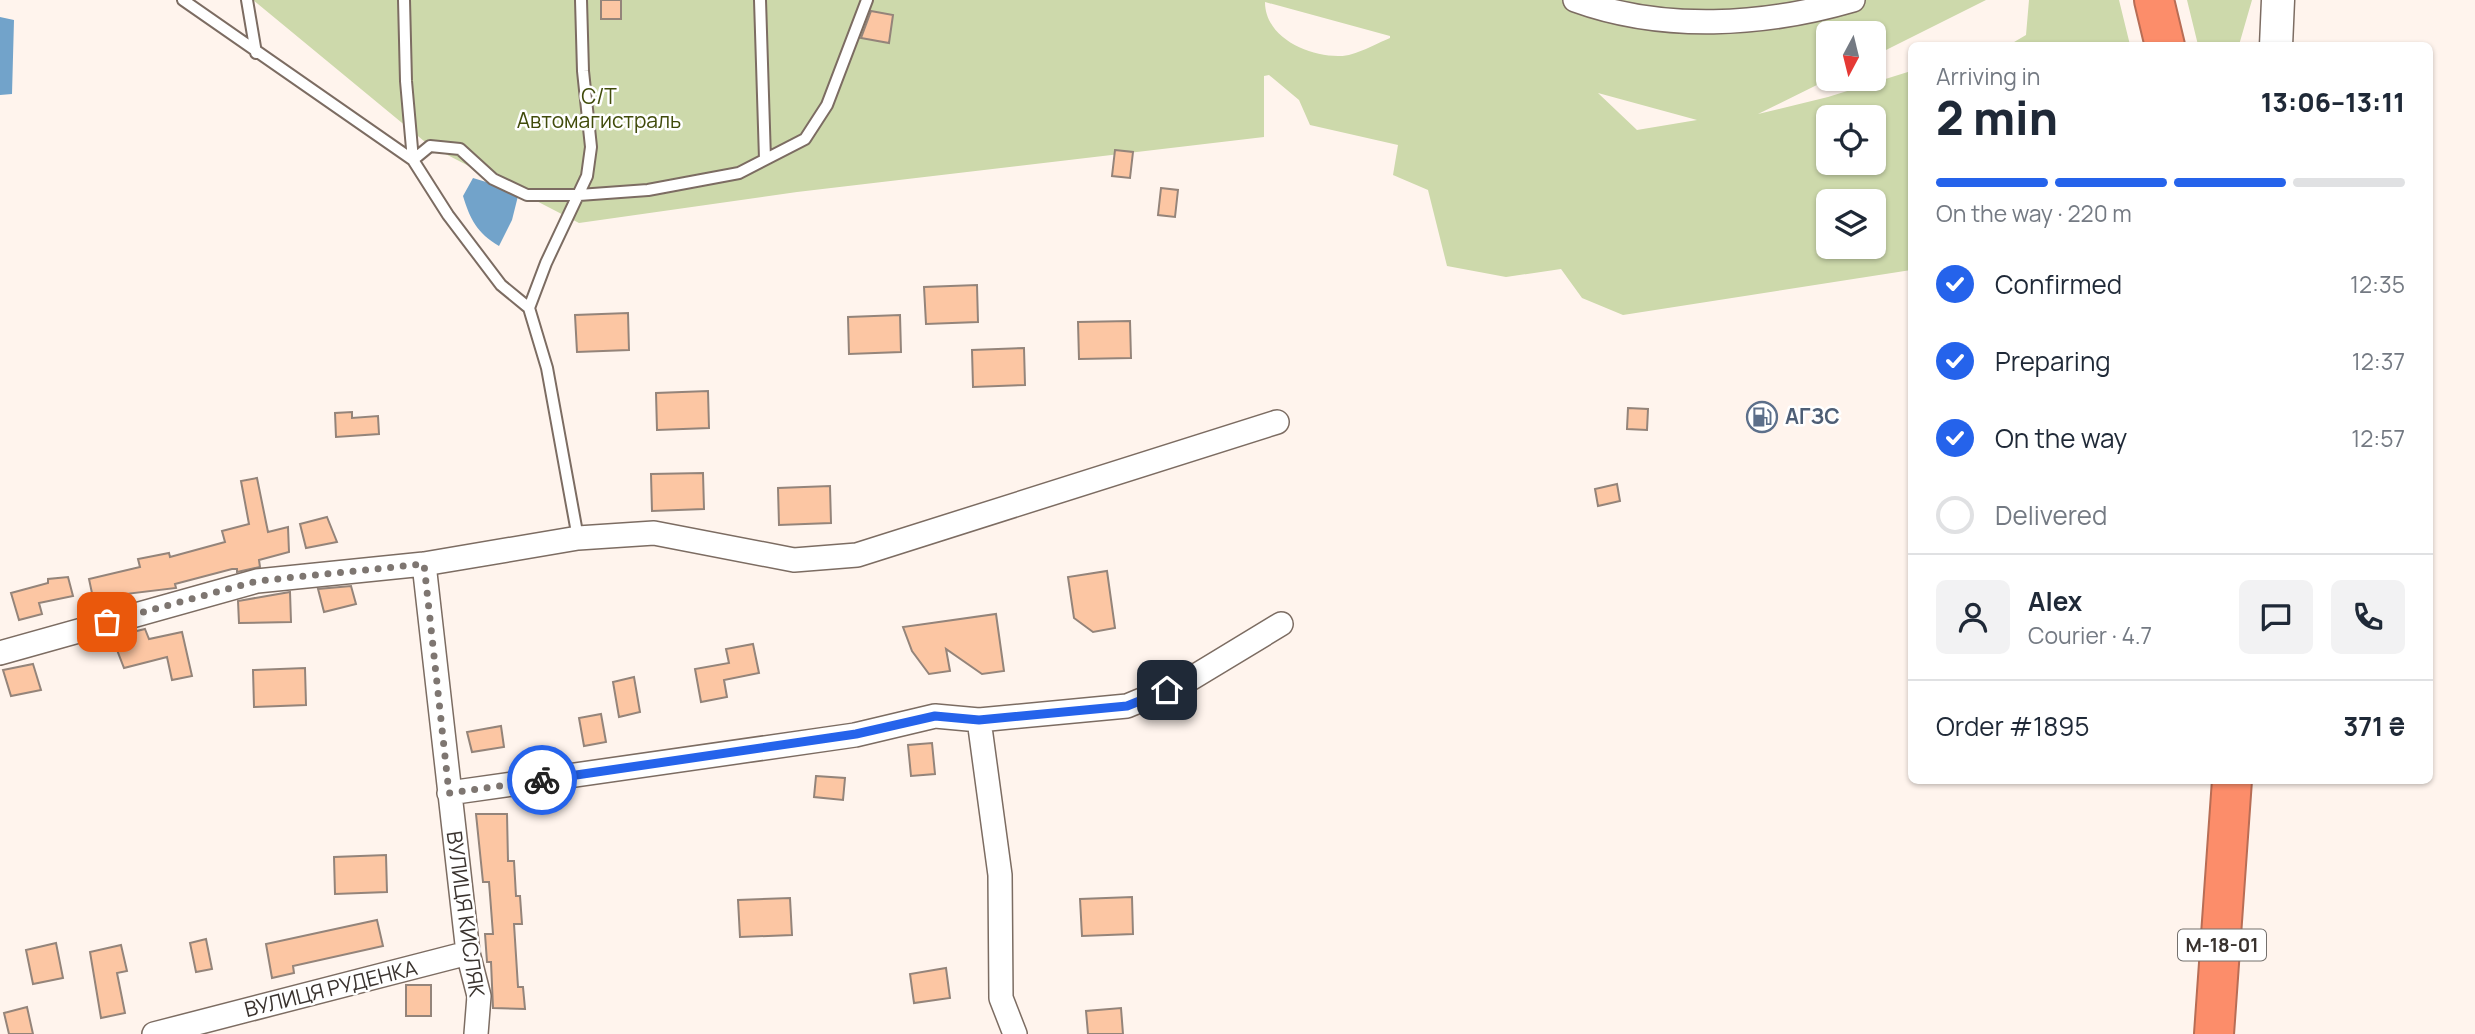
<!DOCTYPE html>
<html lang="en">
<head>
<meta charset="utf-8">
<style>
  body { margin:0; font-family:Manrope,sans-serif; background:#f2f2f3; color:#1f2937; height:100vh; display:flex; flex-direction:column; font-size:26px; white-space:nowrap }
  * { box-sizing:border-box; margin:0 }
  p { font-size:23px; color:#747a83 }
  .icon { flex:none; width:38px; height:38px; fill:none; stroke:currentColor; stroke-width:2; stroke-linecap:round; stroke-linejoin:round }
  .map { position:relative; flex:1; overflow:hidden }
  .sheet { position:absolute; left:1908px; top:42px; width:525px; height:742px; display:flex; flex-direction:column; background:#fff; border-radius:10px; box-shadow:0 2px 5px #0004 }
  .sheet>* { flex:none }
  .needle { width:46px; rotate:187deg }
  .tools { position:absolute; left:1816px; top:21px; display:grid; gap:14px }
  .tools a { display:grid; place-items:center; width:70px; height:70px; border-radius:10px; background:#fff; box-shadow:0 2px 5px #0004; font-size:35px }
  .pin { position:absolute; display:grid; place-items:center; width:60px; height:60px; color:#fff; margin:-30px; border-radius:14px; box-shadow:0 4px 10px #0006 }
  .courier { position:absolute; display:grid; place-items:center; width:70px; height:70px; margin:-35px; border:5px solid #2563eb; border-radius:50%; background:#fff; color:#222; box-shadow:0 2px 9px #0007 }
  .headline em { font-style:normal; font-weight:800 }
  .headline div { display:flex; flex-direction:column-reverse }
  .headline { display:flex; align-items:center; justify-content:space-between; height:119px; padding:0 28px }
  h1 { font-size:46px; font-weight:800; line-height:52px }
  .bar { display:grid; grid-template-columns:repeat(4,1fr); gap:10px 7px; align-content:center; height:84px; padding:0 28px }
  .bar i { height:9px; border-radius:5px; background:#e0e1e3 }
  .bar .active { background:#2563eb }
  .bar p { grid-column:span 4 }
  .line { display:flex; align-items:center; gap:18px; padding:0 28px; border-top:2px solid #e0e1e3 }
  .line div { flex:1 }
  .round { display:grid; place-items:center; flex:none; width:74px; height:74px; border-radius:10px; background:#f2f2f3 }
  ol { padding:0 28px; list-style:none }
  li { display:flex; align-items:center; gap:21px; height:77px }
  li p { margin-inline-start:auto }
  li .icon { padding:7px; border-radius:50%; background:#2563eb; color:#fff; stroke-width:4 }
  li:last-child { color:#747a83 }
  li i { width:38px; height:38px; border:4px solid #e0e1e3; border-radius:50% }
  .map>svg:first-child { display:block }
</style>
</head>
<body>
<div class="map">
<svg width="2475" height="1034" viewBox="0 0 2475 1034">
  <rect width="100%" height="100%" fill="#fff4ed"/>
  <path fill="#cdd9ab" fill-rule="evenodd" d="M253,0h1733l-112,56v-23h-45v46l-71,35 70,-17 83,-26v199l-288,45 -41,-17 -21,-29 -55,8 -59,-11 -19,-76 -35,-15 5,-30 -88,-20 -11,-25 -30,-25 -5,1v61l-467,55 -218,31 -149,-77zM1265,2l125,34v2c-15,6 -36,19 -52,18 -31,0 -73,-19 -73,-54zM1598,93l99,27 -60,10zM1829,117h45v46h-45zM1829,201h45v46h-45z
    M2029,0h90l11,45h-121l17,-10z
    M2187,0h65l-13,45h-41z"/>
  <path fill="#72a3ca" d="M0,17l14,3 -2,74 -12,1z
    M473,178l46,14 -7,28 -13,26c-22,-13 -29,-27 -36,-50z"/>
  <path fill="#fcc6a3" stroke="#94847a" stroke-width="2" d="M601,0h20v19h-20z
    M871,11l22,4 -4,28 -28,-5z
    M1115,150l18,2 -3,26 -18,-2z
    M1161,188l17,2 -3,27 -17,-2z
    M977,285l1,37 -52,2 -2,-37z
    M628,313l1,37 -52,2 -2,-37z
    M900,315l1,37 -52,2 -1,-37z
    M1130,321l1,37 -52,1 -1,-37z
    M1024,348l1,37 -52,2 -1,-37z
    M708,391l1,37 -52,2 -1,-37z
    M1628,408l20,1 -1,21 -20,-1z
    M352,412v6l26,-2 1,18 -43,3 -1,-24z
    M703,473l1,36 -52,2 -1,-37z
    M257,478l11,54 20,-5 1,25 -30,8 1,7 -23,5v-3h-5l-57,15 1,4 -83,10 -4,-19 51,-12 -2,-8 31,-6 1,4 55,-15 -3,-11 27,-7 -8,-43z
    M1617,484l3,17 -22,5 -3,-17z
    M830,486l1,37 -52,2 -1,-37z
    M327,517l10,25 -31,6 -6,-24z
    M1107,571l8,57 -22,4 -19,-14 -6,-41z
    M68,577l5,19 -34,7 3,11 -23,6 -8,-27 37,-10v-4z
    M351,586l5,18 -32,8 -6,-23z
    M290,592l1,30 -52,1 -1,-22z
    M996,614l8,57 -22,3 -36,-25 4,22 -21,3 -17,-23 -9,-24z
    M145,629l4,10 33,-7 10,44 -20,4 -5,-23 -43,11 -12,-31z
    M753,644l6,29 -35,7 3,17 -26,5 -6,-33 34,-6 -3,-14z
    M33,664l8,26 -30,6 -8,-26z
    M305,668l1,37 -52,2 -1,-37z
    M634,677l6,35 -21,5 -6,-35z
    M601,714l5,28 -22,4 -5,-28z
    M501,726l3,21 -32,5 -5,-20z
    M932,743l3,31 -24,2 -3,-31z
    M816,776l29,2 -2,22 -29,-3z
    M476,814h31l1,47h6l2,35h4l2,28h-8l4,63h5l2,22 -32,-1 -2,-46h-4l-2,-28h8l-4,-52h-6z
    M386,855l1,37 -52,2 -1,-37z
    M1132,897l1,37 -51,2 -2,-37z
    M790,898l2,37 -52,2 -2,-37z
    M377,920l6,26 -90,20 1,7 -22,5 -6,-34z
    M206,939l6,30 -16,3 -6,-29z
    M56,943l7,35 -30,6 -7,-34z
    M121,945l6,26 -10,2 8,40 -24,5 -11,-66z
    M946,968l4,30 -36,5 -4,-29z
    M406,985h25v31h-25z
    M27,1007l6,27h-24l-5,-21z
    M1121,1008l2,26h-35l-2,-23z"/>
  <g fill="none" stroke-linecap="round" stroke-linejoin="round">
    <g stroke="#7c6c62" stroke-width="14">
      <path id="lane" d="M183,0l230,160 35,55 53,70 28,23 18,60 31,170
        M247,0l9,53
        M404,0l2,81 7,79 17,-14 30,3 33,30 34,16h52l69,-5 91,-17 66,-34 22,-34 40,-105
        M760,0l5,159
        M529,308l17,-45 41,-87 4,-29 -8,-76 -2,-71"/>
    </g>
    <g stroke="#7c6c62" stroke-width="26">
      <path id="street" d="M1575,0c88,32 189,26 278,0
        M424,564l44,389 11,43 -3,38
        M0,653l257,-72 167,-17 154,-26 76,-5 140,27 63,-5 420,-133
        M979,720l21,155 1,123 14,36
        M449,793l406,-58 80,-19 44,4 148,-14 60,-25 94,-57
        M154,1034l314,-81"/>
    </g>
    <g stroke="#7c6c62" stroke-width="35">
      <path id="secondary" d="M2276,46l2,-46"/>
    </g>
    <g stroke="#b86d55" stroke-width="42">
      <path id="highway" d="M2154,0l11,46
        M2214,1034l18,-254"/>
    </g>
    <use href="#lane" stroke="#fff" stroke-width="10"/>
    <use href="#street" stroke="#fff" stroke-width="23"/>
    <use href="#secondary" stroke="#fff" stroke-width="32"/>
    <use href="#highway" stroke="#fc8d6a" stroke-width="38"/>
  </g>
  <g fill="none" stroke-linecap="round" stroke-linejoin="round">
    <path stroke="#7e7671" stroke-width="7" stroke-dasharray="0 12.6" d="M107,622l150,-41 167,-17 25,229 93,-13"/>
    <path stroke="#2563eb" stroke-width="9" d="M542,780l314,-46 79,-18 44,4 148,-14 40,-16"/>
  </g>
  <defs>
    <g id="fuel-ring" transform="scale(1.575)"><circle r="9.5" fill="#fff" stroke="#5c6f8a" stroke-width="1.5"/><path d="M-5.5-6h7V0h2V4h1.3V-2.5L3-4.5l.8-.8L6-3V5H2.5V1h-1V6h-7ZM-4.2-4.7v3.2H.2V-4.7Z" fill="#5c6f8a"/></g>
  </defs>
  <g fill-rule="evenodd">
    <use href="#fuel-ring" x="1762" y="417"/>
  </g>
  <g text-anchor="middle" stroke-width="5" stroke-linejoin="round" paint-order="stroke">
    <rect fill="#fff" stroke="#74706d" stroke-width="2" x="2178" y="929.5" width="88" height="31" rx="5"/>
    <g font-size="19" font-weight="bold" fill="#39322e">
      <text x="2222" y="952">М-18-01</text>
    </g>
    <g font-size="21" fill="#404b0a" stroke="#fff">
      <text x="599" y="104">С/Т<tspan x="599" dy="24">Автомагистраль</tspan></text>
    </g>
    <g font-size="21" font-weight="bold" fill="#4e5e75" stroke="#fff" text-anchor="start">
      <text x="1785" y="424">АГЗС</text>
    </g>
    <g font-size="21" fill="#39322e" stroke="#fff">
      <text transform="translate(465 914) rotate(82)" y="7">ВУЛИЦЯ КИСЛЯК</text>
      <text transform="translate(331 989) rotate(-14)" y="7">ВУЛИЦЯ РУДЕНКА</text>
    </g>
  </g>
</svg>
<div class="tools">
<a><svg class="needle" viewBox="-14 -14 28 28"><path d="M0-13l5 13h-10z" fill="#e53935"/><path d="M0 13l5-13h-10z" fill="#747a83"/></svg></a>
<a><svg class="icon" aria-label="locate" viewBox="0 0 24 24"><circle cx="12" cy="12" r="6"/><path d="M12 2v4M12 18v4M2 12h4M18 12h4"/></svg></a>
<a><svg class="icon" aria-label="layers" viewBox="0 0 24 24"><path d="M12 4l9 5-9 5-9-5zM3 14l9 5 9-5"/></svg></a>
</div>
<div class="pin" style="left:107px;top:622px;background:#ea580c"><svg class="icon" aria-label="bag" viewBox="0 0 24 24"><path d="M5 8h14l-1 12H6zM9 8a3 3 0 0 1 6 0"/></svg></div>
<div class="pin" style="left:1167px;top:690px;background:#1f2937"><svg class="icon" aria-label="home" viewBox="0 0 24 24"><path d="M3 11l9-7 9 7M6 9v11h12V9"/></svg></div>
<div class="courier" style="left:542px;top:780px"><svg class="icon" aria-label="bike" viewBox="0 0 24 24"><circle cx="6" cy="16" r="4"/><circle cx="18" cy="16" r="4"/><path d="M6 16l4-8h5l3 8M10 8l3 8H6M13 5h3"/></svg></div>
<section class="sheet">
<div class="headline"><div><h1>2 min</h1><p>Arriving in</p></div><em>13:06–13:11</em></div>
<div class="bar"><i class="active"></i><i class="active"></i><i class="active"></i><i></i><p>On the way · 220 m</p></div>
<ol>
<li><svg class="icon" aria-label="check" viewBox="0 0 24 24"><path d="M5 12l5 5 9-10"/></svg>Confirmed<p>12:35</p></li>
<li><svg class="icon" aria-label="check" viewBox="0 0 24 24"><path d="M5 12l5 5 9-10"/></svg>Preparing<p>12:37</p></li>
<li><svg class="icon" aria-label="check" viewBox="0 0 24 24"><path d="M5 12l5 5 9-10"/></svg>On the way<p>12:57</p></li>
<li><i></i>Delivered</li>
</ol>
<div class="line" style="height:126px"><a class="round"><svg class="icon" aria-label="person" viewBox="0 0 24 24"><circle cx="12" cy="8" r="4"/><path d="M4 21q1-7 8-7t8 7"/></svg></a><div><b>Alex</b><p>Courier · 4.7</p></div><a class="round"><svg class="icon" aria-label="chat" viewBox="0 0 24 24"><path d="M4 5h16v11H9l-5 4z"/></svg></a><a class="round"><svg class="icon" aria-label="phone" viewBox="0 0 24 24"><path d="M5 4h4l2 5-3 2q2 4 5 5l2-3 5 2v4C11 20 4 13 5 4z"/></svg></a></div>
<div class="line" style="height:91px"><div>Order #1895</div><b>371 ₴</b></div>
</section>
</div>
</body>
</html>
